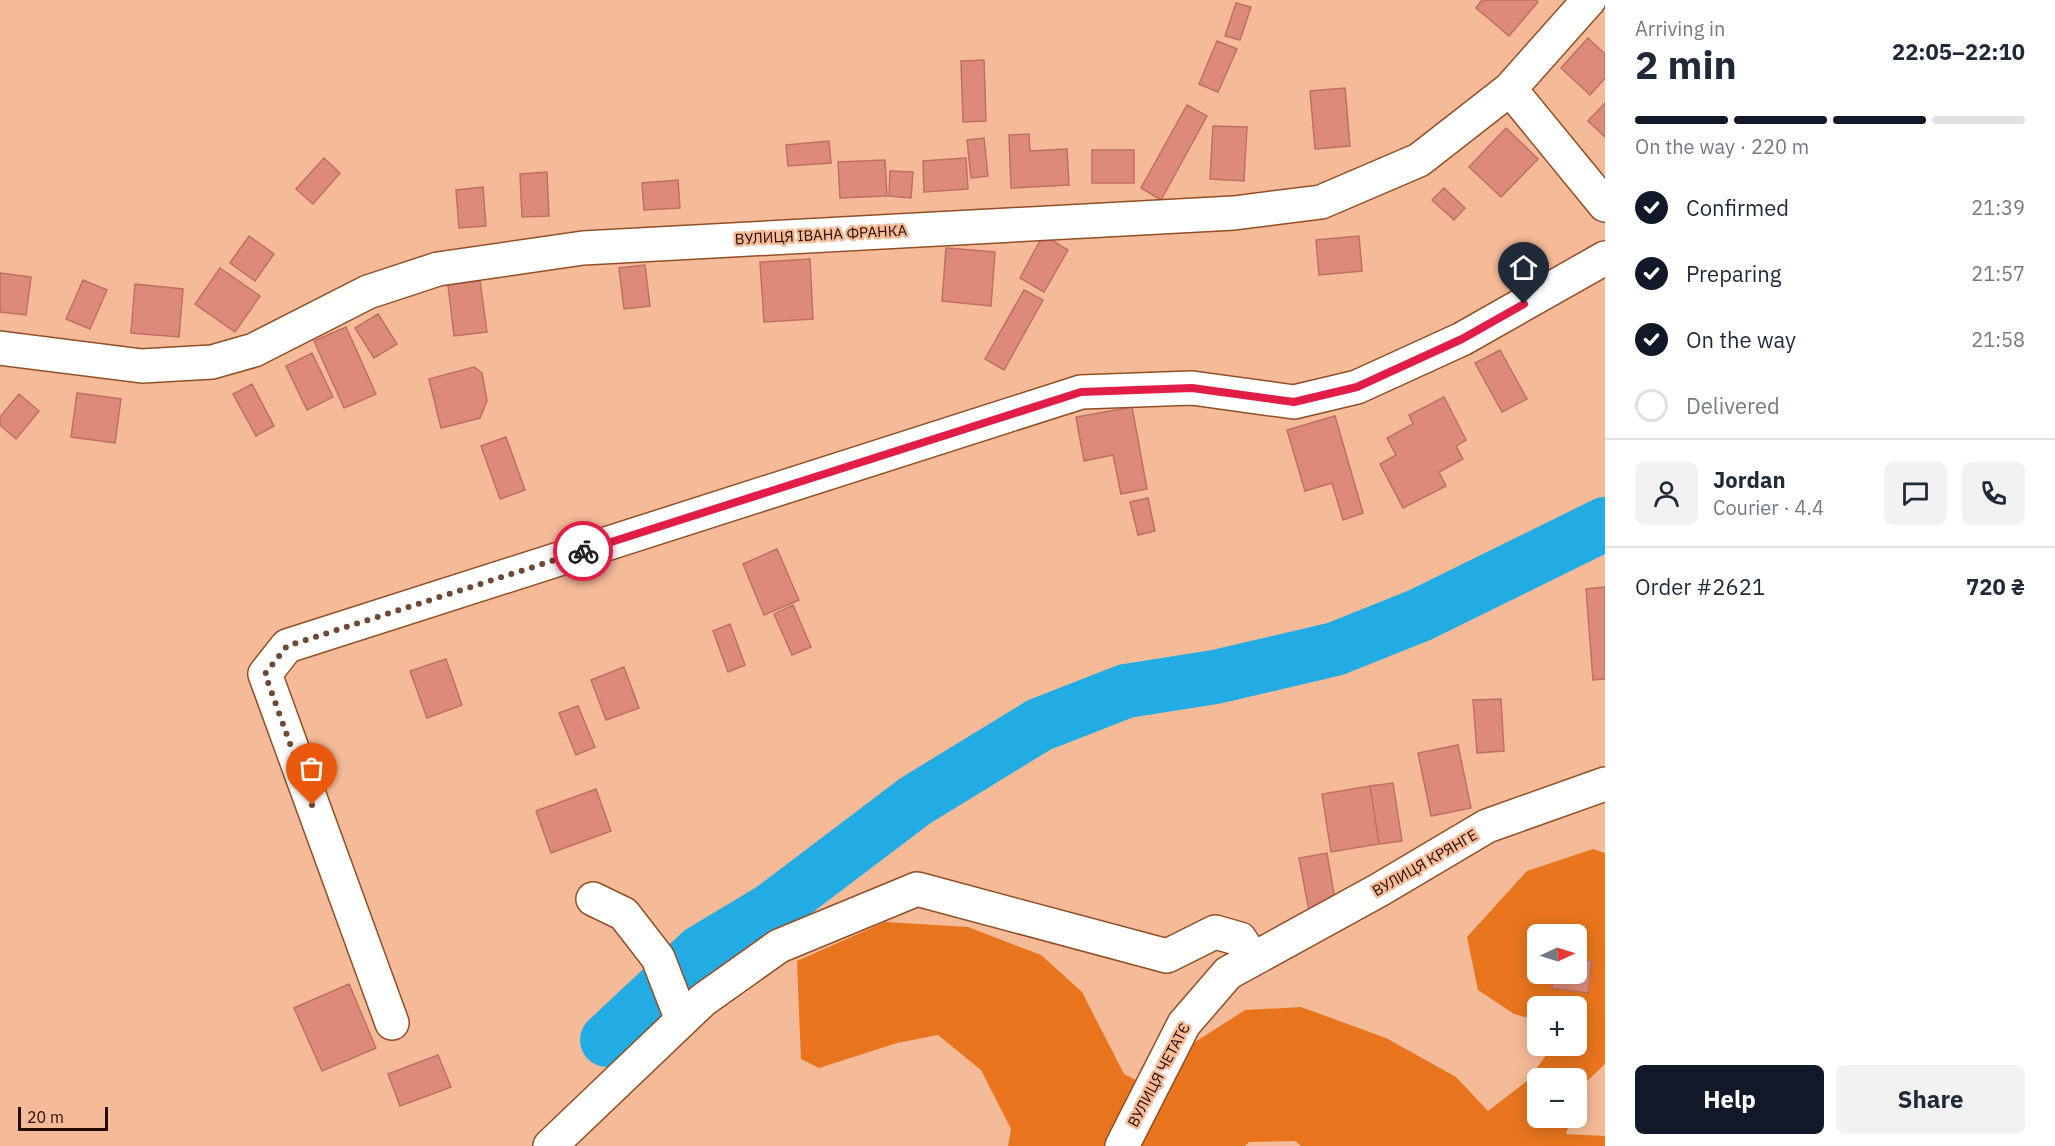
<!DOCTYPE html>
<html lang="en">
<head>
<meta charset="utf-8">
<style>
  body { margin:0; font-family:"IBM Plex Sans",sans-serif; background:#f2f2f3; color:#1f2937; height:100vh; display:flex; flex-direction:column; font-size:22px; white-space:nowrap }
  * { box-sizing:border-box; margin:0 }
  p { font-size:20px; color:#747a83 }
  .icon { flex:none; width:33px; height:33px; fill:none; stroke:currentColor; stroke-width:2; stroke-linecap:round; stroke-linejoin:round }
  .map { position:relative; flex:1; overflow:hidden }
  .sheet { display:flex; flex-direction:column; background:#fff; width:450px }
  .sheet>* { flex:none }
  .needle { width:39px; rotate:86deg }
  .buttons { position:absolute; left:1527px; top:924px; display:grid; gap:12px }
  .buttons a { display:grid; place-items:center; width:60px; height:60px; border-radius:9px; background:#fff; box-shadow:0 3px 15px #0003; font-size:30px }
  .scale { position:absolute; left:18px; bottom:15px; width:90px; box-sizing:border-box; padding-left:6px; border:3px solid #260c00; border-top:0; font-size:16px; line-height:21px; white-space:nowrap; color:#260c00; -webkit-text-stroke:4px #f5ba97; paint-order:stroke }
  .pin { position:absolute; display:grid; place-items:center; width:51px; height:51px; color:#fff; margin:-62px -26px; border-radius:50% 50% 50% 0; rotate:-45deg; box-shadow:0 0 6px #0007 }
  .pin .icon { rotate:45deg }
  .courier { position:absolute; display:grid; place-items:center; width:60px; height:60px; margin:-30px; border:4px solid #e11d48; border-radius:50%; background:#fff; color:#222; box-shadow:0 2px 8px #0007 }
  .head em { font-style:normal; font-weight:700 }
  .head div { display:flex; flex-direction:column-reverse }
  .head { display:flex; align-items:center; justify-content:space-between; height:102px; padding:0 30px }
  h1 { font-size:39px; font-weight:700; line-height:45px }
  .bar { display:grid; grid-template-columns:repeat(4,1fr); gap:9px 6px; align-content:center; height:72px; padding:0 30px }
  .bar i { height:8px; border-radius:4px; background:#e0e1e3 }
  .bar .selected { background:#111827 }
  .bar p { grid-column:span 4 }
  .line { display:flex; align-items:center; gap:15px; padding:0 30px; border-top:2px solid #e0e1e3 }
  .line div { flex:1 }
  .round { display:grid; place-items:center; flex:none; width:63px; height:63px; border-radius:9px; background:#f2f2f3 }
  ol { padding:0 30px; list-style:none }
  li { display:flex; align-items:center; gap:18px; height:66px }
  li p { margin-inline-start:auto }
  li .icon { padding:6px; border-radius:50%; background:#111827; color:#fff; stroke-width:4 }
  li:last-child { color:#747a83 }
  li i { width:33px; height:33px; border:3px solid #e0e1e3; border-radius:50% }
  .action { display:flex; gap:12px; margin-top:auto; padding:12px 30px }
  .action a { flex:1; height:69px; border-radius:9px; background:#111827; color:#fff; font-size:24px; font-weight:700; line-height:69px; text-align:center }
  .action a+a { background:#f2f2f3; color:#1f2937 }
  main { display:flex; flex:1; min-height:0 }
  .map>svg:first-child { display:block }
</style>
</head>
<body>
<main>
<div class="map">
<svg width="1605" height="1146" viewBox="0 0 1605 1146">
  <rect width="100%" height="100%" fill="#f5ba97"/>
  <path fill="#e8751d" fill-rule="evenodd" d="M1593,849l12,4v211l-23,22 -5,17 -1,-25h-38v40h33l-5,16 39,2v10h-304l-6,-5 -46,1 -4,4h-237l3,-17 -30,-59 -43,-35 -41,8 -78,25 -18,-9 -4,-98 88,-39 83,5 73,28 41,37 42,82 32,16 33,-44 56,-36 56,-3 85,31 70,39 32,34 39,-30 26,-35h23v-40h-38l-1,14 -23,-6 -36,-24 -11,-53 60,-66zM1538,934h38v40h-38z"/>
  <g fill="none" stroke-linecap="round" stroke-linejoin="round">
    <path stroke="#22ace3" stroke-width="54" d="M607,1040l94,-88 70,-42 144,-109 124,-76 87,-34 89,-14 120,-28 85,-34 185,-91"/>
  </g>
  <path fill="#dd8a7b" stroke="#bf7061" stroke-width="1.5" d="M1482,0h54l2,2 -29,34 -33,-28z
    M1236,3l15,4 -11,33 -15,-4z
    M1588,38l17,16v24l-15,17 -29,-27z
    M1217,41l20,8 -19,43 -19,-8z
    M984,60l2,61 -23,1 -2,-61z
    M1345,88l5,58 -35,3 -5,-58z
    M1605,103v34l-17,-16z
    M1187,105l20,11 -46,84 -20,-12z
    M1213,126l34,1 -3,54 -34,-2z
    M1506,128l32,31 -37,38 -32,-30z
    M1029,134l1,17 37,-2 2,36 -58,3 -2,-53z
    M984,138l4,38 -17,2 -4,-38z
    M829,141l2,22 -43,3 -2,-21z
    M1092,150h42v33h-42z
    M324,158l16,15 -27,31 -17,-15z
    M966,158l2,31 -44,3 -1,-31z
    M885,160l2,36 -47,2 -2,-36z
    M890,171l23,1 -2,26 -22,-2z
    M547,172l2,44 -27,1 -2,-43z
    M678,180l2,28 -36,2 -2,-27z
    M483,187l3,39 -27,2 -3,-38z
    M1444,188l21,20 -11,12 -22,-20z
    M1043,235l25,15 -24,42 -24,-14z
    M249,236l25,18 -19,27 -25,-18z
    M1359,236l3,35 -43,4 -3,-35z
    M946,248l49,4 -4,54 -49,-5z
    M810,259l3,60 -49,3 -4,-60z
    M645,265l5,41 -26,3 -5,-41z
    M220,268l40,28 -25,36 -40,-28z
    M0,273l31,4 -5,38 -26,-3z
    M83,280l24,10 -17,39 -24,-10z
    M480,281l7,51 -33,4 -6,-51z
    M135,284l48,5 -4,48 -48,-4z
    M1024,290l19,10 -39,70 -19,-11z
    M378,314l19,30 -23,14 -19,-30z
    M346,327l30,67 -32,14 -30,-67z
    M1500,350l27,49 -25,13 -27,-49z
    M312,353l21,44 -26,13 -21,-44z
    M474,367l8,6 5,28 -7,17 -39,10 -12,-49z
    M252,384l22,42 -18,10 -23,-42z
    M77,393l44,6 -6,44 -44,-6z
    M19,394l20,17 -23,28 -16,-14v-8z
    M1444,397l22,43 -10,6 7,13 -24,13 7,14 -43,22 -23,-44 16,-9 -9,-17 26,-14 -4,-9z
    M1132,407l15,82 -26,5 -8,-39 -29,6 -8,-44z
    M1335,416l28,97 -20,7 -11,-37 -27,8 -18,-61z
    M506,437l19,53 -25,9 -19,-53z
    M1148,498l7,33 -17,4 -8,-33z
    M777,549l22,51 -35,15 -21,-51z
    M1605,587v92l-12,1 -7,-91z
    M793,605l18,42 -19,8 -18,-41z
    M730,624l15,41 -17,7 -15,-41z
    M446,659l16,46 -35,13 -17,-47z
    M624,667l15,41 -33,12 -15,-40z
    M1501,699l3,52 -27,2 -4,-53z
    M578,706l17,41 -19,8 -17,-42z
    M1458,745l13,63 -40,8 -13,-63z
    M1393,783l9,58 -23,3 -9,-58z
    M1370,786l9,58 -48,8 -9,-58z
    M596,789l15,42 -60,22 -15,-42z
    M1327,853l9,53 -27,5 -10,-53z
    M1576,959l16,2 -4,32 -36,-5 2,-14h22z
    M349,984l27,64 -54,23 -28,-63z
    M438,1055l13,32 -51,19 -12,-32z"/>
  <g fill="none" stroke-linecap="round" stroke-linejoin="round">
    <g stroke="#914f25" stroke-width="36">
      <path id="minor" d="M1510,89l95,116
        M0,348l142,18 70,-4 42,-12 114,-58 70,-23 145,-21 651,-35 87,-11 98,-42 91,-71 79,-89
        M593,899l31,15 34,44 24,62
        M392,1023l-127,-349 22,-28 794,-254 111,-4 102,14 63,-15 105,-48 143,-81
        M550,1146l153,-146 76,-54 138,-57 250,67 48,-24 25,7 13,20
        M1122,1146l62,-122 44,-51 151,-83 108,-64 118,-42"/>
    </g>
    <use href="#minor" stroke="#fff" stroke-width="33"/>
  </g>
  <g fill="none" stroke-linecap="round" stroke-linejoin="round">
    <path stroke="#6e4935" stroke-width="6" stroke-dasharray="0 10.8" d="M312,805l-47,-131 22,-28 296,-95"/>
    <path stroke="#e11d48" stroke-width="8" d="M583,551l498,-159 111,-4 102,14 63,-15 105,-48 62,-35"/>
  </g>
  <g text-anchor="middle" stroke-width="5" stroke-linejoin="round" paint-order="stroke">
    <g font-size="15" fill="#260c00" stroke="#f5ba97">
      <text transform="translate(821 235) rotate(-3)" y="5">ВУЛИЦЯ ІВАНА ФРАНКА</text>
      <text transform="translate(1425 863) rotate(-30)" y="5">ВУЛИЦЯ КРЯНГЕ</text>
      <text transform="translate(1159 1075) rotate(-62)" y="5">ВУЛИЦЯ ЧЕТАТЄ</text>
    </g>
  </g>
</svg>
<div class="buttons">
<a><svg class="needle" viewBox="-14 -14 28 28"><path d="M0-13l5 13h-10z" fill="#e53935"/><path d="M0 13l5-13h-10z" fill="#747a83"/></svg></a>
<a>+</a>
<a>−</a>
</div>
<div class="scale">20 m</div>
<div class="pin" style="left:312px;top:805px;background:#ea580c"><svg class="icon" aria-label="bag" viewBox="0 0 24 24"><path d="M5 8h14l-1 12H6zM9 8a3 3 0 0 1 6 0"/></svg></div>
<div class="pin" style="left:1524px;top:304px;background:#1f2937"><svg class="icon" aria-label="home" viewBox="0 0 24 24"><path d="M3 11l9-7 9 7M6 9v11h12V9"/></svg></div>
<div class="courier" style="left:583px;top:551px"><svg class="icon" aria-label="bike" viewBox="0 0 24 24"><circle cx="6" cy="16" r="4"/><circle cx="18" cy="16" r="4"/><path d="M6 16l4-8h5l3 8M10 8l3 8H6M13 5h3"/></svg></div>
</div>
<section class="sheet">
<div class="head"><div><h1>2 min</h1><p>Arriving in</p></div><em>22:05–22:10</em></div>
<div class="bar"><i class="selected"></i><i class="selected"></i><i class="selected"></i><i></i><p>On the way · 220 m</p></div>
<ol>
<li><svg class="icon" aria-label="check" viewBox="0 0 24 24"><path d="M5 12l5 5 9-10"/></svg>Confirmed<p>21:39</p></li>
<li><svg class="icon" aria-label="check" viewBox="0 0 24 24"><path d="M5 12l5 5 9-10"/></svg>Preparing<p>21:57</p></li>
<li><svg class="icon" aria-label="check" viewBox="0 0 24 24"><path d="M5 12l5 5 9-10"/></svg>On the way<p>21:58</p></li>
<li><i></i>Delivered</li>
</ol>
<div class="line" style="height:108px"><a class="round"><svg class="icon" aria-label="person" viewBox="0 0 24 24"><circle cx="12" cy="8" r="4"/><path d="M4 21q1-7 8-7t8 7"/></svg></a><div><b>Jordan</b><p>Courier · 4.4</p></div><a class="round"><svg class="icon" aria-label="chat" viewBox="0 0 24 24"><path d="M4 5h16v11H9l-5 4z"/></svg></a><a class="round"><svg class="icon" aria-label="phone" viewBox="0 0 24 24"><path d="M5 4h4l2 5-3 2q2 4 5 5l2-3 5 2v4C11 20 4 13 5 4z"/></svg></a></div>
<div class="line" style="height:78px"><div>Order #2621</div><b>720 ₴</b></div>
<div class="action"><a>Help</a><a>Share</a></div>
</section>
</main>
</body>
</html>
